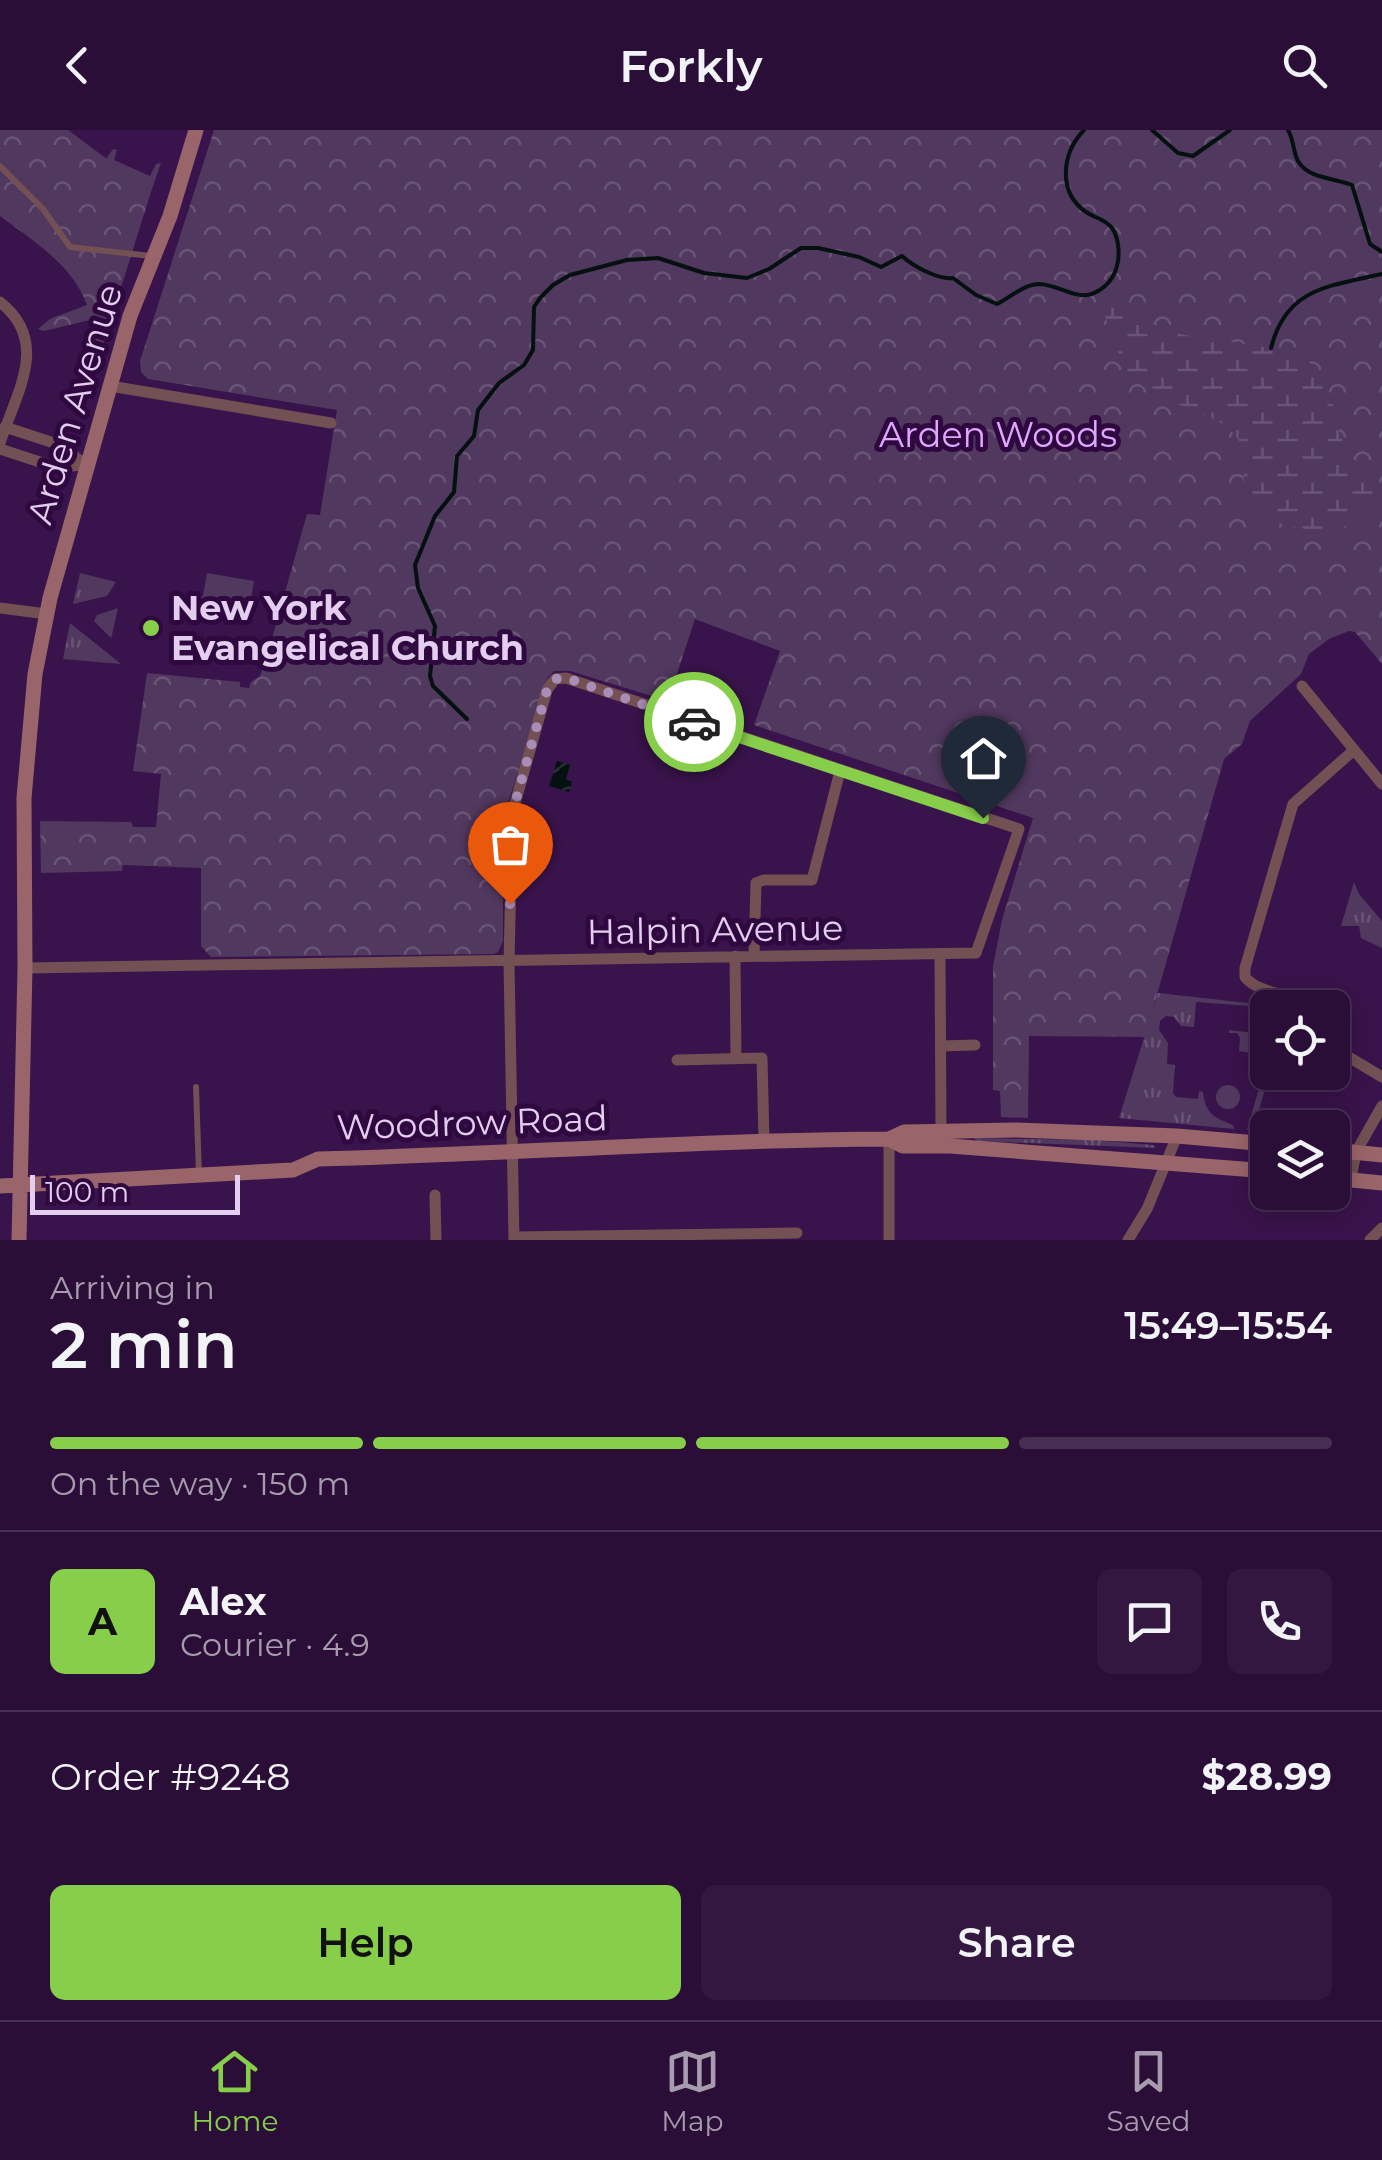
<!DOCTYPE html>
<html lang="en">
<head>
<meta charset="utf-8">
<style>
  body { margin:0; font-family:Montserrat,sans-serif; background:#331740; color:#f1f3f6; height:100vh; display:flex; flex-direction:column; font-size:38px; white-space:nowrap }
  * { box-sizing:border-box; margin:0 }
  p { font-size:32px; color:#a69cae }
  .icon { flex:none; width:55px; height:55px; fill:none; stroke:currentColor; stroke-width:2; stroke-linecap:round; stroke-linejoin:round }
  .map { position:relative; height:1110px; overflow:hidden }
  .side { display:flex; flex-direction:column; background:#2b0e38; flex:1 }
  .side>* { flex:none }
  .tools { position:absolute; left:1250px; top:860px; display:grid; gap:20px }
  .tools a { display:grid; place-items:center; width:100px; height:100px; border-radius:15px; background:#2b0e38; box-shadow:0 5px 25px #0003,0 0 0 2px #472e53; font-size:50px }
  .scale { position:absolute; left:30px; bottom:25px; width:210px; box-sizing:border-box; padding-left:10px; border:5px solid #e3cef0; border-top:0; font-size:28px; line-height:35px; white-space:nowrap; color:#e3cef0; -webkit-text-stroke:8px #2f0840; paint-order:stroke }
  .pin { position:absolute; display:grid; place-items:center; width:85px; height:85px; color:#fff; margin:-102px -42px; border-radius:50% 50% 50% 0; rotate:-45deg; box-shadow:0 0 10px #0007 }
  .pin .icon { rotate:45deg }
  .courier { position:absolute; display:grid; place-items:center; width:100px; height:100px; margin:-50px; border:8px solid #87cf4a; border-radius:50%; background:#fff; color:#222; box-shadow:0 2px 12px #0007 }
  .summary em { font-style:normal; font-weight:600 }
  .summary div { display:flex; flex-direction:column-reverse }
  .summary { display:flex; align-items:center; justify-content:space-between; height:170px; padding:0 50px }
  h1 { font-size:65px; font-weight:600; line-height:75px }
  .bar { display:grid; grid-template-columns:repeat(4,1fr); gap:15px 10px; align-content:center; height:120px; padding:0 50px }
  .bar i { height:12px; border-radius:8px; background:#472e53 }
  .bar .on { background:#87cf4a }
  .bar p { grid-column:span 4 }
  .line { display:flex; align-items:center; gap:25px; padding:0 50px; border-top:2px solid #472e53 }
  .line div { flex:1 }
  .round { display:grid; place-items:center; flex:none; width:105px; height:105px; border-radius:15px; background:#331740 }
  .cta { display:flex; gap:20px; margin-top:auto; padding:20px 50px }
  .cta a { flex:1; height:115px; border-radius:15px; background:#87cf4a; color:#111; font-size:40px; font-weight:600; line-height:115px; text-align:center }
  .cta a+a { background:#331740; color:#f1f3f6 }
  header { display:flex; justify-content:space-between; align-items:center; height:130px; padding:0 50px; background:#2b0e38; font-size:45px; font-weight:600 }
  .tabs { display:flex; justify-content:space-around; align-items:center; height:140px; border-top:2px solid #472e53; background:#2b0e38; font-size:28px; color:#a69cae }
  .tabs a { display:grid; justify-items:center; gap:5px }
  .tabs .on { color:#87cf4a }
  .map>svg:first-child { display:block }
</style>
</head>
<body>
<header><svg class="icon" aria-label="back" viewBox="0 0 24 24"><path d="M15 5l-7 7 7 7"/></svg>Forkly<svg class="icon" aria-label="search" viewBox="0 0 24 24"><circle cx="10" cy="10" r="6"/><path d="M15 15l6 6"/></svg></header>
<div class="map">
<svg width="1382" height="1110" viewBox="0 0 1382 1110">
  <defs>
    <pattern id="grass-tufts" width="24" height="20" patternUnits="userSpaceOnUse" patternTransform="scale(2.5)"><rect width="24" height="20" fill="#51385e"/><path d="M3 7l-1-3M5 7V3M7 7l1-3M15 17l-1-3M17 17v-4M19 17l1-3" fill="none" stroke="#6a5475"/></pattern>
    <pattern id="forest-crowns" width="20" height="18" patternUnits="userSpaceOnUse" patternTransform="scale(2.5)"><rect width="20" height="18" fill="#51385e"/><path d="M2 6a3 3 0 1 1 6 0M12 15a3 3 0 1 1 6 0" fill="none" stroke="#6a5475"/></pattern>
    <pattern id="wetland-marsh" width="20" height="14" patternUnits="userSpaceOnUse" patternTransform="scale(2.5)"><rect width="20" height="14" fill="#51385e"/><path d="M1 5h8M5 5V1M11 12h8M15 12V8" fill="none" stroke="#6a5475"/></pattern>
    <pattern id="water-waves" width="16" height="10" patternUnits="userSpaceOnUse" patternTransform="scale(2.5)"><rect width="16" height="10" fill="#041110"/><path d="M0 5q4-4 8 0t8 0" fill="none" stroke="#283233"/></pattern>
  </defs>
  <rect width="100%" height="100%" fill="#39134b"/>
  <path fill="url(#grass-tufts)" d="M80,443l36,9 -9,14 -34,8z
    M70,493l51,41 -58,-5z
    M1354,752l5,12 23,27v27l-21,-10 -2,-12h-18z
    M1158,863l90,10 19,6v3l-17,-6 -54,-4 -2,25 -13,-1 -7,-9 -8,-1 -6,5 -1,9 9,13 -1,21 8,1 -2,28 3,4 22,2 1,-8 4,1c2,22 12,26 30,33l1,4 -115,-11z
    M1267,931l1,11 2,1 -17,57h-6z
    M974,1008l120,2 59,5 3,3 -180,-7z"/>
  <path fill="url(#forest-crowns)" d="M0,0h68l83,62 -59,188 2,-38 -4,-22 -46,11 -6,-2 12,-10 37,-14c-15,-41 -54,-64 -87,-89z
    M214,0h1168v534l-27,-32 -6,-1 -20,8 -20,15 -8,20 -51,47 -8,23 -18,15 -79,278 -116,-1 -1,82 -27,-1 -1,-26 -7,-1v-124l9,-46 31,-102 -279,-93 26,-74 -85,-32 -27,82 -98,-30h-16l-6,6 -45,142v122l-5,11 -4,2 -283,3 -10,-11v-78l-78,-3 -1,6 -81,2 -1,-52 91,1 2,5h23l5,-53 -28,-3 14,-98 93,9v5l9,1 2,-6 9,-6 10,-30 37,-132 13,1 17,-105 -189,-31 -7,-7 -1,-11z"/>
  <path fill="url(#wetland-marsh)" d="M1115,169c18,10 32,26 52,32 36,11 126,12 149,37 18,20 20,60 31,86 8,19 34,28 35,49 -40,32 -58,33 -106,19 -13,-3 -25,-9 -29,-22 -9,-26 7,-51 -19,-72 -27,-22 -71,-24 -95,-50 -17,-19 -19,-47 -32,-69l3,-6z"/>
  <path fill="#51385e" d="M113,19l4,1 -3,10 36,16 6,-12 5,-1 -10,29 -45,-33z
    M207,443l47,8 -4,23 5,2 -1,4 -55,-11 -2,-3h6z
    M118,478l-6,27 -1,3 -17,-17 3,-6z
    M1229,900l18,2 11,5 -1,13 -6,3 -12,-2 1,-13 -3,-5h-8z
    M1216 967a12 12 0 1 1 24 0a12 12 0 1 1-24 0Z"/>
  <path fill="url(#water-waves)" d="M557,631l13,4 -4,14 6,3 -3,10 -20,-6z"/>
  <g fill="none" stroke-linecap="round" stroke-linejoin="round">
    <path stroke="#041110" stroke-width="4" d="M1152,0l26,23 15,3 37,-26
      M1288,0c6,10 5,22 10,31 10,18 37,17 54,24l18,59 12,8
      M1271,218c15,-60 58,-62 111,-74
      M467,589l-34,-33 -3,-10 5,-50 -17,-38 -3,-23 20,-49 19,-24 3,-36 17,-20 4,-26 21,-27 25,-18 9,-15 1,-43 6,-9 13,-13 17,-10 57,-15 31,-2 46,15 43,5 22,-9 32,-21h17l41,9 22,10 21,-11c11,10 36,24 51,22l23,17 21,9c14,-7 27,-20 43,-20 26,2 41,23 65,2 6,-5 10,-12 12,-20 3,-11 2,-28 -5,-38 -7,-9 -17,-10 -26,-16 -29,-20 -24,-59 -2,-82"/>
    <path stroke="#725053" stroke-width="6" d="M0,36l43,43 27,38 81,9
      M196,957l3,88"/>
    <path stroke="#725053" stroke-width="11" d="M0,172c51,40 16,91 0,141
      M110,256l221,37
      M5,297l55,18 26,20
      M0,319l55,18 31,-2
      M0,478l47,6
      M1302,556l80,98
      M940,824l1,175
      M735,826l1,103
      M754,826l2,-73 8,-3h48l28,-109
      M25,838l951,-15 43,-124 -453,-151 -11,1 -8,11 -33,117 -2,20 -3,136 5,277
      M1302,878c-15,-17 -43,-14 -57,-31v-9l48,-164 61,-54
      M941,916l34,-1
      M1332,917l50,30
      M677,930l85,-2 2,82
      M1351,1049l5,-27 26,-46
      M435,1065l1,45
      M514,1107l283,-4
      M889,1110v-101
      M1128,1110l19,-31 30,-73
      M1370,1110l12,-12"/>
    <path stroke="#9a656a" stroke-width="15" d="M889,1009l15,-7 111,-2 162,6 91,8
      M1332,1020l50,5
      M1332,1048l50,5
      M0,1056l293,-16 25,-11c191,-5 381,-19 571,-20l14,7h47l318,25
      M19,1110l6,-272 -1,-170 11,-124 15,-76 80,-282 40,-100 26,-86"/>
  </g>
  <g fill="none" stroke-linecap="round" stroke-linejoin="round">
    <path stroke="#a88db6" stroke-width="10" stroke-dasharray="0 18" d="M510,774l4,-97 33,-117 8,-11 11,-1 128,44"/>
    <path stroke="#87cf4a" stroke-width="12" d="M694,592l289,96"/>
  </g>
  <circle fill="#87cf4a" stroke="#2f0840" stroke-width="4" cx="151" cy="498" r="10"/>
  <g text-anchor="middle" stroke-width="10" stroke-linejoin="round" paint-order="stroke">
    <g font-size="35" fill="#e3cef0" stroke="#2f0840">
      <text transform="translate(75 274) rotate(-73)" y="12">Arden Avenue</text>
      <text transform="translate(715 800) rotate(-1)" y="12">Halpin Avenue</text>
      <text transform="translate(472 993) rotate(-2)" y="12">Woodrow Road</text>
    </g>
    <g font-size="35" fill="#dea6fd" stroke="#2f0840">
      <text x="998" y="317">Arden Woods</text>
    </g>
    <g font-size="35" font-weight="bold" fill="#e3cef0" stroke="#2f0840" text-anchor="start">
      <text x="171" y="490">New York<tspan x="171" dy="40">Evangelical Church</tspan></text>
    </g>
  </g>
</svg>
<div class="tools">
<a><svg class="icon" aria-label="locate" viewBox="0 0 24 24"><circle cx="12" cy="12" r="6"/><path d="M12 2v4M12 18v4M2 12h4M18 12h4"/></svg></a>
<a><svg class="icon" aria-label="layers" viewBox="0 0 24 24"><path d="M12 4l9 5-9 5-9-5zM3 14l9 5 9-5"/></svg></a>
</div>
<div class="scale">100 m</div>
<div class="pin" style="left:510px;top:774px;background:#ea580c"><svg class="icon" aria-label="bag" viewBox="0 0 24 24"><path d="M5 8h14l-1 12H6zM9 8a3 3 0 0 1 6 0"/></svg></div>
<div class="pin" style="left:983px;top:688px;background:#1f2937"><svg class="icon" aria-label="home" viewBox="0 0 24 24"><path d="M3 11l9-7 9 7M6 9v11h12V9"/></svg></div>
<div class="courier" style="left:694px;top:592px"><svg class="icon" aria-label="car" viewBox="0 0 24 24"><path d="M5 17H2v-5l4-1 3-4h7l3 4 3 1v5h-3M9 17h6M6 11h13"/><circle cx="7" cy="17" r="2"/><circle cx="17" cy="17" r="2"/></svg></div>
</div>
<section class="side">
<div class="summary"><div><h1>2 min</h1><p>Arriving in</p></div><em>15:49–15:54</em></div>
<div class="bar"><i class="on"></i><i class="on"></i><i class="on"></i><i></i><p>On the way · 150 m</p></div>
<div class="line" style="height:180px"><b class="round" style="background:#87cf4a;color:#111">A</b><div><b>Alex</b><p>Courier · 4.9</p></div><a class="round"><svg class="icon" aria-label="chat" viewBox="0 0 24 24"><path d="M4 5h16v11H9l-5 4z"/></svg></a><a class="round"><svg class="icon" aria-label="phone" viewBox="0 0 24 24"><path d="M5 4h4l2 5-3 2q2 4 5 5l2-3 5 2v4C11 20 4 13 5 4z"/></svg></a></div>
<div class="line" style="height:130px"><div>Order #9248</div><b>$28.99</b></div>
<div class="cta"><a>Help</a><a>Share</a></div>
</section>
<nav class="tabs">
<a class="on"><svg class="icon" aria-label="home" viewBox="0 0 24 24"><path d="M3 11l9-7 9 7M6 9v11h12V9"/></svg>Home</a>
<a><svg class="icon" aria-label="map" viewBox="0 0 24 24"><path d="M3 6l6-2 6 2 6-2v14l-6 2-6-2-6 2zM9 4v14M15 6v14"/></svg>Map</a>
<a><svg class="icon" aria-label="saved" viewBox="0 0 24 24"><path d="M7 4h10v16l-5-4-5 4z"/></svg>Saved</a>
</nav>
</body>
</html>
